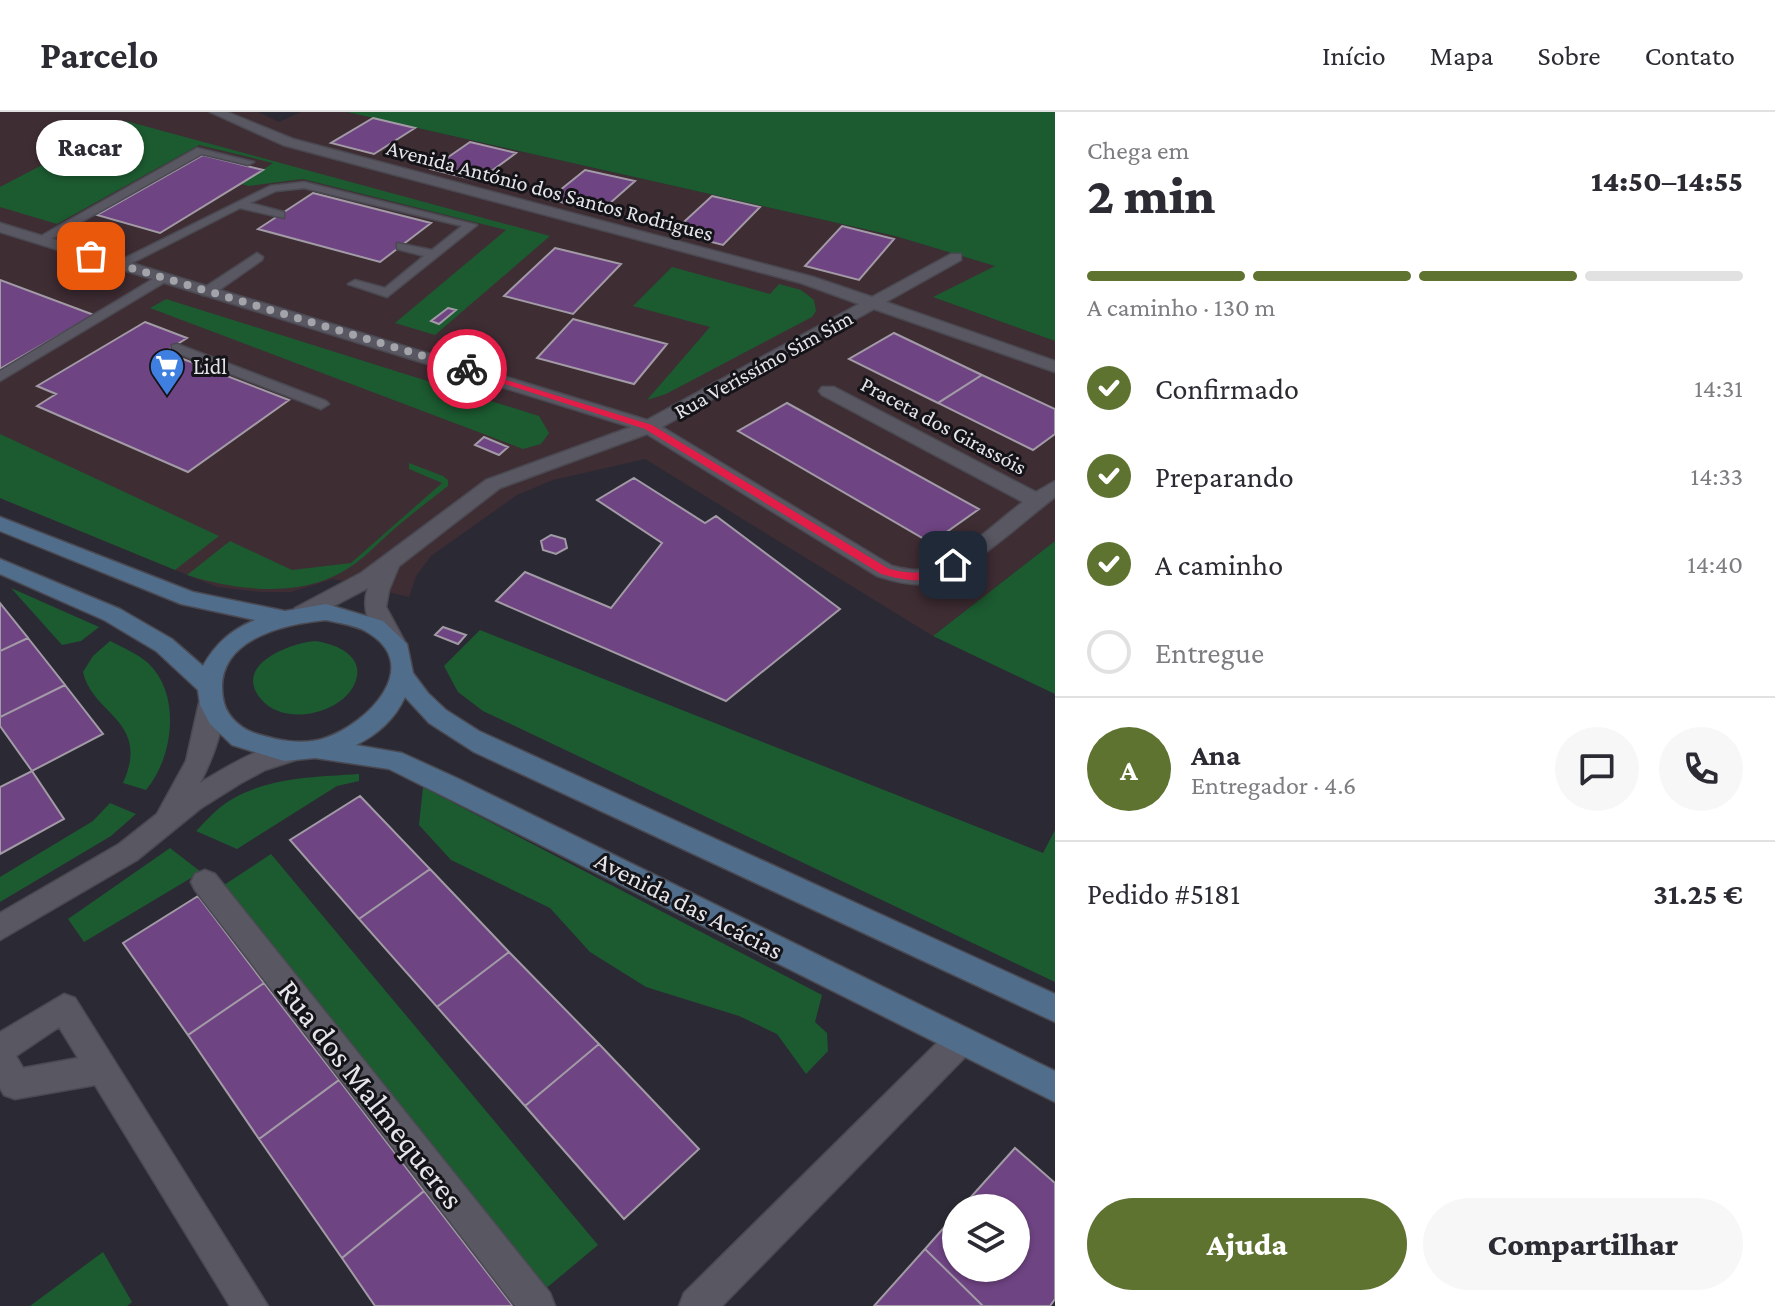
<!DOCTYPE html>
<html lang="pt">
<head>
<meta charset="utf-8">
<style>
  body { margin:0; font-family:"Crimson Pro",serif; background:#f7f7f7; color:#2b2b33; height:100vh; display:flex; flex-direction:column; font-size:30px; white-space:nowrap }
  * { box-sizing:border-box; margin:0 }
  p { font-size:26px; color:#7c7c81 }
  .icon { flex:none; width:44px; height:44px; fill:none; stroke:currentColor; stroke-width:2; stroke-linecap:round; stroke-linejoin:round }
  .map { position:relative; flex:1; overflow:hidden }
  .details { display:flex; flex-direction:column; background:#fff; width:720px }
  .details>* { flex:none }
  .controls { position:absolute; left:942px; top:1082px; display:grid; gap:16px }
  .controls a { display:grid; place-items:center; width:88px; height:88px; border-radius:50%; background:#fff; box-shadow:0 2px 6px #0004; font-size:40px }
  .pin { position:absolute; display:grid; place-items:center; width:68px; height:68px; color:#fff; margin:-34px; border-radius:16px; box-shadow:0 4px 12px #0006 }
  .courier { position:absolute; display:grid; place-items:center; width:80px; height:80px; margin:-40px; border:6px solid #e11d48; border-radius:50%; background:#fff; color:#222; box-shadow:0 2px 10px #0007 }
  .bubble { position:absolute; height:56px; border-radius:28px; background:#fff; box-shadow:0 2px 6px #0004; font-size:26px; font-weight:800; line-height:56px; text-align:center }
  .headline em { font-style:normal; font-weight:800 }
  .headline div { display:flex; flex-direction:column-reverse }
  .headline { display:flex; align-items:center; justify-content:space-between; height:136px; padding:0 32px }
  h1 { font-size:52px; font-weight:800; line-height:60px }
  .bar { display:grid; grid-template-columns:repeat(4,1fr); gap:12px 8px; align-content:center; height:96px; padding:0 32px }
  .bar i { height:10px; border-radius:6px; background:#e1e1e2 }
  .bar .on { background:#5f7331 }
  .bar p { grid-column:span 4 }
  .line { display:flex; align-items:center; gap:20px; padding:0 32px; border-top:2px solid #e1e1e2 }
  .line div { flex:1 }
  .round { display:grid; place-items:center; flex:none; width:84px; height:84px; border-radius:42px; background:#f7f7f7 }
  ol { padding:0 32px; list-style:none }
  li { display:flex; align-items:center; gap:24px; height:88px }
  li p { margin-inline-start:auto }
  li .icon { padding:8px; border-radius:50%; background:#5f7331; color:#fff; stroke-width:4 }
  li:last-child { color:#7c7c81 }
  li i { width:44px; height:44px; border:4px solid #e1e1e2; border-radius:50% }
  .action { display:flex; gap:16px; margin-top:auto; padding:16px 32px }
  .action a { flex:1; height:92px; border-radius:48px; background:#5f7331; color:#fff; font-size:32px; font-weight:800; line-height:92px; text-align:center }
  .action a+a { background:#f7f7f7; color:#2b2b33 }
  header { display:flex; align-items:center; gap:48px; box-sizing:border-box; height:112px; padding:0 40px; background:#fff; border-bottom:2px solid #e1e1e2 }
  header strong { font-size:38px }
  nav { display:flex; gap:44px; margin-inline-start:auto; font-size:28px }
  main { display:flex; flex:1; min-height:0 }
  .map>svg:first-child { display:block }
</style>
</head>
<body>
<header>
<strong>Parcelo</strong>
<nav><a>Início</a><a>Mapa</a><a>Sobre</a><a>Contato</a></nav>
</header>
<main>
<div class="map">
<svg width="1055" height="1194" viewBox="0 0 1055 1194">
  <rect width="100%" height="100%" fill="#2b2a34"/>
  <path fill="#3f2d34" d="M0,0h258l21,10 22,-10h46l548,124 101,30 -62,31 121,44v200l-122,95 -288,-177 -92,21 -36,15 -86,61 -15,20 -7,21 -76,-18 -42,13h-30l-44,-5 -42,-17 -175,-72z"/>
  <path fill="#1c5a30" d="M347,0h708v229l-122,-44 62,-31 -100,-30z
    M126,9l424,115 -115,99 -40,-12 111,-93 -203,-51 -54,7 -8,-2 32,-21 -74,-18 -142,79 -57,-17v-20z
    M672,155l98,27 9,-10 22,6 13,10 2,11 -4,6 -146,77 -19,6 63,-73 -77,-21z
    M166,187l373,117 10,17 -8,11 -18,5 -373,-141z
    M0,322l219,102 -44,34 -175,-72z
    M409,351l34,13 5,4v6c-16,13 -33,25 -48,38 -22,18 -41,42 -68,53 -44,20 -101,12 -145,-2l43,-34 62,29 59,-7 91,-80 -33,-14z
    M1055,429v153l-122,-58z
    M11,476l88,39 -18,14 -19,4z
    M480,518l563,223 12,-23v152l-572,-271 -25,-19 -14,-26z
    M110,529c12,6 28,13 38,22 34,32 25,95 -2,127l-23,-7c28,-63 -30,-67 -40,-111l10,-16z
    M315,529c23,3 54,17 38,46 -16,28 -70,39 -92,12 -29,-34 29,-56 54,-58z
    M359,662v7l-22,5 -100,63 -41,-18c10,-10 21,-23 33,-30 38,-24 87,-24 130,-27z
    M423,675l399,208 -7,27 12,11 1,18 -22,23 -29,-40 -38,-18 -93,-29 -56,-35 -40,-44 -99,-48 -32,-35z
    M110,691l26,11 -25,22 -111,66v-25l93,-56z
    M170,736l31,24 -117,70 -16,-23z
    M271,742l327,391 -54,45 -320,-405z
    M103,1140l29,50 -5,4h-97z"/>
  <path fill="#6f4483" stroke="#a29ba6" stroke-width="2" d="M373,6l42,10 -41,26 -43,-11z
    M470,30l46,11 -38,28 -47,-12z
    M203,43l60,15 -103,63 -63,-18z
    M585,58l50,11 -35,31 -51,-13z
    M313,81l118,30 -51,39 -122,-33z
    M712,84l48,11 -37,38 -50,-13z
    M842,114l52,13 -35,41 -54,-14z
    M555,136l66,16 -48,50 -69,-18z
    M0,168l94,35 -94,54z
    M448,196l8,2 -17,14 -8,-3z
    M573,207l94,25 -33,40 -97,-26z
    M145,210l42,16 -22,14 124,48 -101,72 -151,-66 19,-12 -19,-8z
    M894,221l88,42 -44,28 -89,-44z
    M982,263l73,34v25l-22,16 -95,-47z
    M787,291l192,106 -48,34 -193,-112z
    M484,325l24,10 -9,8 -24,-10z
    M634,366l71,45 11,-7 124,93 -114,92 -230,-100 29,-29 86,36 51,-65 -65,-43z
    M551,423l14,4 2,9 -11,6 -13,-4 -2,-9z
    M0,491l28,35 -28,13z
    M443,515l23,8 -8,9 -23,-9z
    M28,526l37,47 -65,32v-66z
    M65,573l38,49 -71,37 -32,-45v-9z
    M32,659l32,48 -64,35v-67z
    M360,684l70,73 -71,50 -69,-79z
    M430,757l79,83 -72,55 -78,-88z
    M198,784l66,87 -76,52 -65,-92z
    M509,840l90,92 -74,62 -88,-99z
    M264,871l75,97 -80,59 -71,-104z
    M599,932l100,105 -75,70 -99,-113z
    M339,968l85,111 -82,67 -83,-119z
    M1015,1036l40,35v116l-5,7h-67l-58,-57 31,-35v54h60v-60h-55z
    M424,1079l89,115h-138l-33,-48z
    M925,1137l58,57h-109z"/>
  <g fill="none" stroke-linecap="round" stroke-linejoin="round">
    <g stroke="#4a4951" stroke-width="3">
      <path id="service" d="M197,36l57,14 -6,3 -46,-11 -158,89 -10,-3z
        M304,70l173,43 -90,72 -39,-13 7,-4 30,8 39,-32 -27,-7v-6l35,7 30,-24 -158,-38 -28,3 -26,12 34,9v6l-44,-10 -118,60 -11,-3 159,-79z
        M257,141l6,4 -1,3 -50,35h-10v-6z
        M158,164l12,3 -170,102v-10z
        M177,232l149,57 3,3 -8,5 -5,-2 -144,-56v-6z"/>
    </g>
    <g stroke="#4a4951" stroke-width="3">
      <path id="pedestrian" d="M205,758l10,4 335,419 5,13h-40l-320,-416 -4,-8 4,-8z"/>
    </g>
    <g stroke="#4a4951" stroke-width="3">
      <path id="minor" d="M210,0h17l66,27 520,138 59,20 79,-43h10v6l-75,42 169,59v11l-181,-63 -212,118 230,139c12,3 25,6 38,2 30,-10 67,-47 93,-66l-201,-107 -3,-4 3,-4h12l202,105 19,-11v16c-33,25 -94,84 -135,87 -14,1 -29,-4 -43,-8l-230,-142 -147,54 -101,78 -10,24 -3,17 20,37 -3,6h-16c-14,-20 -28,-38 -19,-62l-57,30h-16l-3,-5 3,-5 66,-35 125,-93 145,-53 -631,-195v-9l647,197 212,-116 -58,-21 -518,-138z
        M211,582l8,3c12,20 -9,67 -19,86 23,-14 75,-47 102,-39l3,7 -3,7 -37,12 -24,13 -40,25 -64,52 -137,80v-27l119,-69 38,-30 29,-53 13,-58 4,-6z
        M64,882l11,4 193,308h-38l-135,-221 -80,14 -11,-4 -4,-7v-56zM59,915l19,31 -55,10 -7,-12z
        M960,915l11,4 4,10 -4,10 -249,255h-43l5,-13 265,-262z"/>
    </g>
    <g stroke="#4a4951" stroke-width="3">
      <path id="secondary" d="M0,405l193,75 92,19 41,-7 57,17 24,23 6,29 15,20 18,17 33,21 576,263v28l-581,-270 -45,-29 -24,-26c-10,22 -28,38 -49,48l46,8 57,26 596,292v31l-666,-333 -74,-11 -31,3 -52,-16 -22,-21 -10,-19 -2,-15 -42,-39 -52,-31 -104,-46v-15l120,50 52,30 31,27c13,-23 28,-36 52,-46l-74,-16 -181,-73zM326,508c12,3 30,5 41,12 58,34 0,92 -42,106 -23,8 -49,2 -71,-5 -16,-6 -29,-19 -31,-35 -10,-58 60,-74 103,-78z"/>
    </g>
    <use href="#service" fill="#585762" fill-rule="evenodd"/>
    <use href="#pedestrian" fill="#585762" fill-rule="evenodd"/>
    <use href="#minor" fill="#585762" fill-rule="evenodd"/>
    <use href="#secondary" fill="#506d8b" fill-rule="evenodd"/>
  </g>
  <path fill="#e11d48" d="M464,255l188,58 237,144c31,7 37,3 64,-8l6,4c-23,21 -50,17 -78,9l-236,-145 -181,-58z"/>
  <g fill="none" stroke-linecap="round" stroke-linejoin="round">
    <path stroke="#a3a3aa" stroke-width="8" stroke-dasharray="0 14.4" d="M91,144l376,113"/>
  </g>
  <defs>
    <g id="supermarket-pin" transform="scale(1.8)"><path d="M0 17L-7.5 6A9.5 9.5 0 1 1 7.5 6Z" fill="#3f7fe0" stroke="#141317"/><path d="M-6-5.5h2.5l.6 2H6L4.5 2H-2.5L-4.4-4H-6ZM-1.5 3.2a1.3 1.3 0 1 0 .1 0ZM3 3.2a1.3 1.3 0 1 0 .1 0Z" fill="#fff"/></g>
  </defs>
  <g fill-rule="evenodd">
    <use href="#supermarket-pin" x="167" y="254"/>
  </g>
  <g text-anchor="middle" stroke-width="6" stroke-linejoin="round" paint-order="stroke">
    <g font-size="22" fill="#e4e4ea" stroke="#141317">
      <text transform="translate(550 78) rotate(15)" y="8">Avenida António dos Santos Rodrigues</text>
      <text transform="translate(763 252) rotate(-29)" y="8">Rua Verissímo Sim Sim</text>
      <text transform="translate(944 313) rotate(28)" y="8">Praceta dos Girassóis</text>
    </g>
    <g font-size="22" fill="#e4e4ea" stroke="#141317" text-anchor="start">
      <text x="193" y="262">Lidl</text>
    </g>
    <g font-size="26" fill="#e4e4ea" stroke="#141317">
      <text transform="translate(689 793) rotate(27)" y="9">Avenida das Acácias</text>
    </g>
    <g font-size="32" fill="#e4e4ea" stroke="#141317">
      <text transform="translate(371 982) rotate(52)" y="11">Rua dos Malmequeres</text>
    </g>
  </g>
</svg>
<div class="controls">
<a><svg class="icon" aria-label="layers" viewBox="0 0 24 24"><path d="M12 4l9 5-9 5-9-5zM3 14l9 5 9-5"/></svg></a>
</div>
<div class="pin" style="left:91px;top:144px;background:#ea580c"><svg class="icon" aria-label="bag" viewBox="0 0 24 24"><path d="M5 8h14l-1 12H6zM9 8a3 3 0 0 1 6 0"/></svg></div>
<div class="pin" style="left:953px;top:453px;background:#1f2937"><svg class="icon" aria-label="home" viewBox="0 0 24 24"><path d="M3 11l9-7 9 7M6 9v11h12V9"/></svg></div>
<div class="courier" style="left:467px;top:257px"><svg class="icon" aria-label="bike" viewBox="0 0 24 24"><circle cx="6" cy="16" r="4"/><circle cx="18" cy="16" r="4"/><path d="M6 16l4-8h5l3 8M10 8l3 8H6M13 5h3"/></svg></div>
<div class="bubble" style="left:36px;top:8px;width:108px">Racar</div>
</div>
<section class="details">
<div class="headline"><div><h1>2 min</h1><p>Chega em</p></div><em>14:50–14:55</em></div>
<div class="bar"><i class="on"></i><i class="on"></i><i class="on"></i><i></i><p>A caminho · 130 m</p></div>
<ol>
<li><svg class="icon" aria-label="check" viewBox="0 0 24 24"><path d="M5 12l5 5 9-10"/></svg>Confirmado<p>14:31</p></li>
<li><svg class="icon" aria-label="check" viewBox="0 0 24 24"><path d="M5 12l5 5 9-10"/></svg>Preparando<p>14:33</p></li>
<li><svg class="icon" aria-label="check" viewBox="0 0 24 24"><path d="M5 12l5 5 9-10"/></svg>A caminho<p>14:40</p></li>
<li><i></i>Entregue</li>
</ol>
<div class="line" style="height:144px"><b class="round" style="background:#5f7331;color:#fff">A</b><div><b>Ana</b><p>Entregador · 4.6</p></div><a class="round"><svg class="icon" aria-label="chat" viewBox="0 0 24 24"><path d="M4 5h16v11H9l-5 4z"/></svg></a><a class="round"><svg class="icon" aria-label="phone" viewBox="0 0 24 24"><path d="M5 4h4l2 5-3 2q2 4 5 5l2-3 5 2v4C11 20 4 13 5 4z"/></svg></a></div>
<div class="line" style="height:104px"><div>Pedido #5181</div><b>31.25 €</b></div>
<div class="action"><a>Ajuda</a><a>Compartilhar</a></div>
</section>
</main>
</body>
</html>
